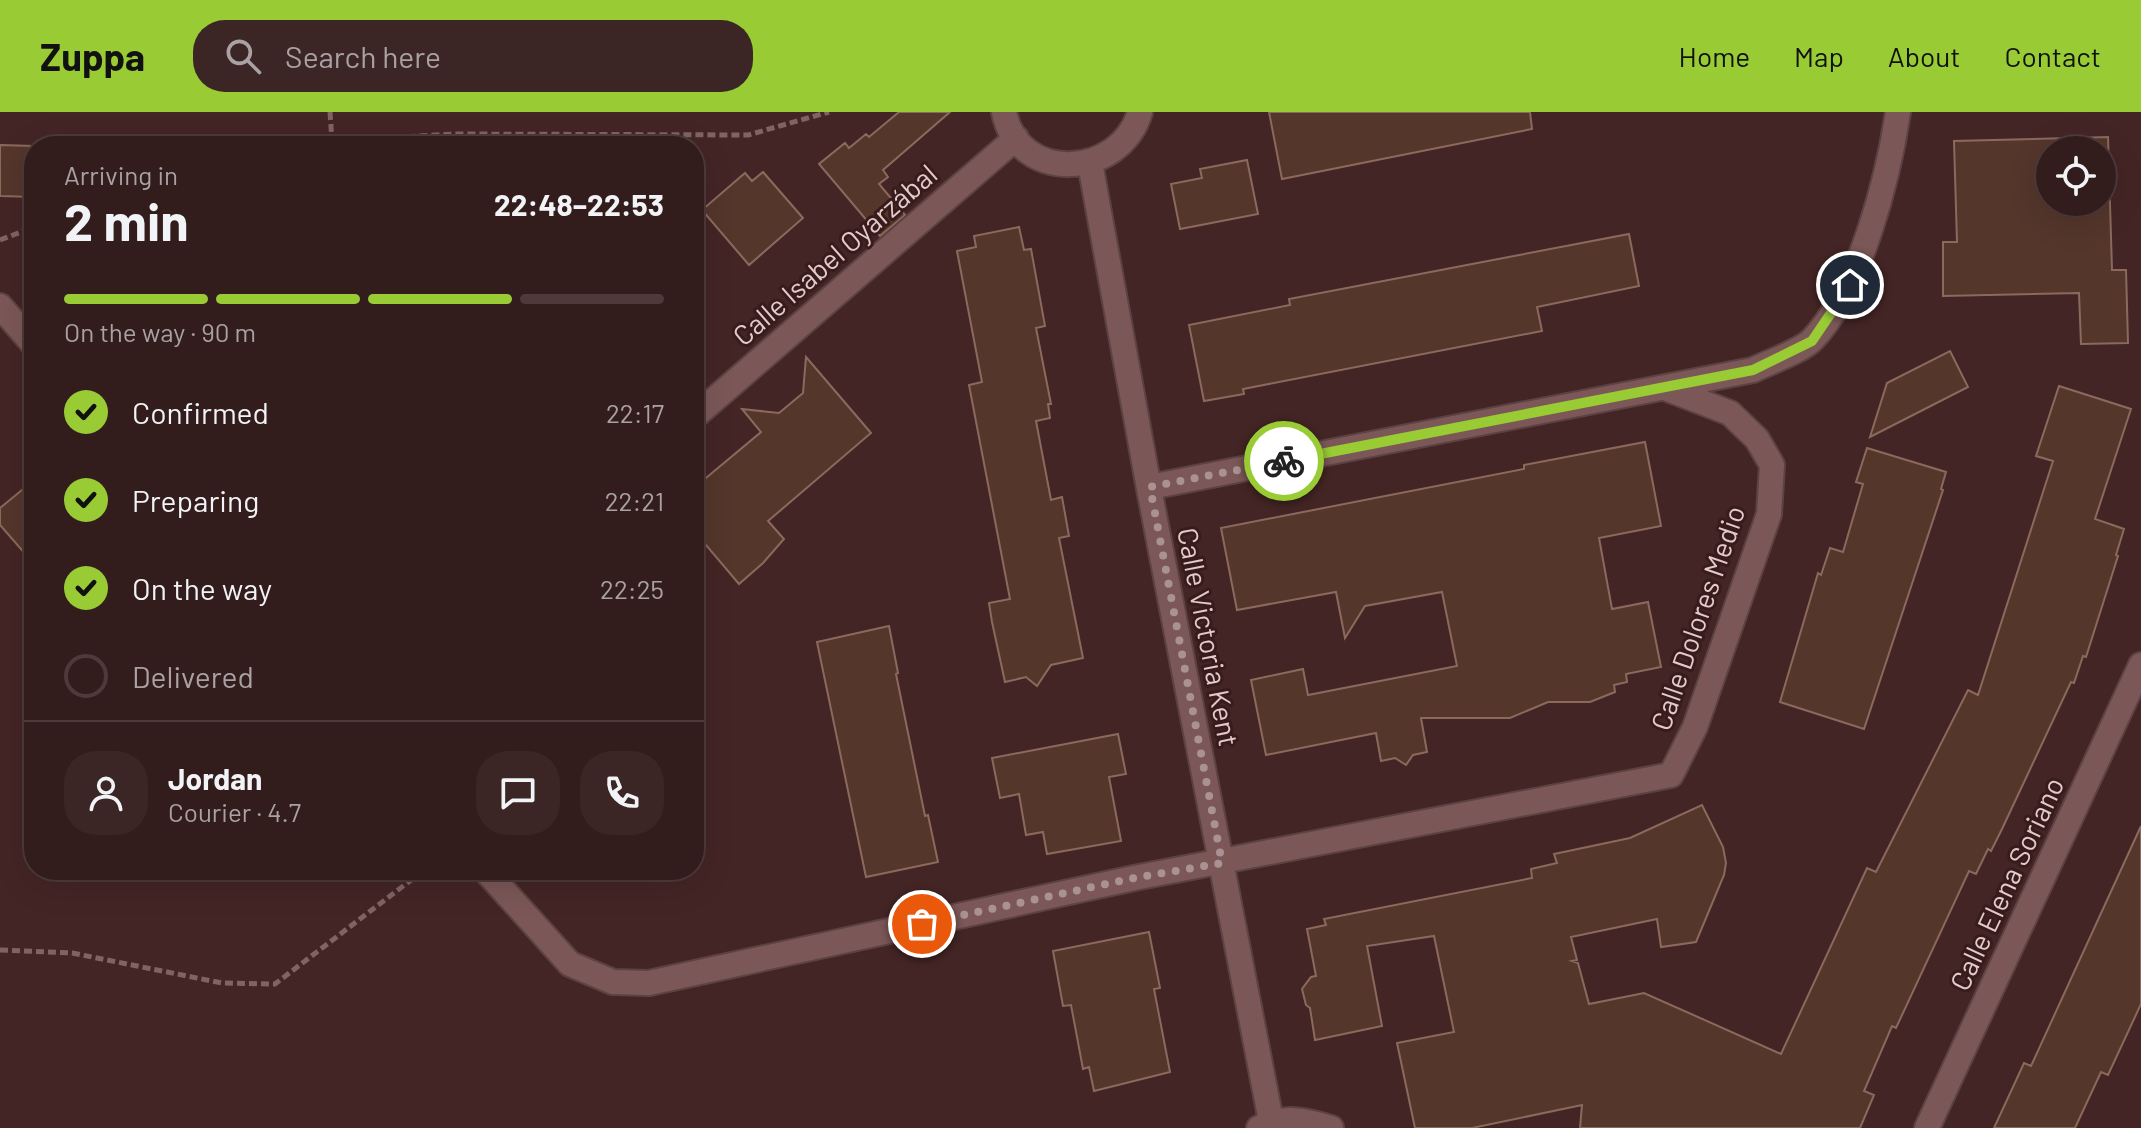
<!DOCTYPE html>
<html lang="en">
<head>
<meta charset="utf-8">
<style>
  body { margin:0; font-family:Barlow,sans-serif; background:#3b2525; color:#f1f3f6; height:100vh; display:flex; flex-direction:column; font-size:30px; white-space:nowrap }
  * { box-sizing:border-box; margin:0 }
  p { font-size:26px; color:#a9a1a3 }
  .icon { flex:none; width:44px; height:44px; fill:none; stroke:currentColor; stroke-width:2; stroke-linecap:round; stroke-linejoin:round }
  .map { position:relative; flex:1; overflow:hidden }
  .details { position:absolute; left:24px; top:24px; width:680px; height:744px; display:flex; flex-direction:column; background:#331c1c; border-radius:32px; box-shadow:0 8px 32px #0002,0 0 0 2px #4e3a3b }
  .details>* { flex:none }
  .tools { position:absolute; left:2036px; top:24px; display:grid; gap:16px }
  .tools a { display:grid; place-items:center; width:80px; height:80px; border-radius:50%; background:#331c1c; box-shadow:0 8px 32px #0002,0 0 0 2px #4e3a3b; font-size:40px }
  .pin { position:absolute; display:grid; place-items:center; width:68px; height:68px; color:#fff; margin:-34px; border:4px solid #fff; border-radius:50%; box-shadow:0 2px 8px #0007 }
  .courier { position:absolute; display:grid; place-items:center; width:80px; height:80px; margin:-40px; border:6px solid #99cb35; border-radius:50%; background:#fff; color:#222; box-shadow:0 2px 10px #0007 }
  .overview em { font-style:normal; font-weight:700 }
  .overview div { display:flex; flex-direction:column-reverse }
  .overview { display:flex; align-items:center; justify-content:space-between; height:136px; padding:0 40px }
  h1 { font-size:52px; font-weight:700; line-height:60px }
  .bar { display:grid; grid-template-columns:repeat(4,1fr); gap:12px 8px; align-content:center; height:96px; padding:0 40px }
  .bar i { height:10px; border-radius:6px; background:#4e3a3b }
  .bar .selected { background:#99cb35 }
  .bar p { grid-column:span 4 }
  .line { display:flex; align-items:center; gap:20px; padding:0 40px; border-top:2px solid #4e3a3b }
  .line div { flex:1 }
  .round { display:grid; place-items:center; flex:none; width:84px; height:84px; border-radius:32px; background:#3b2525 }
  ol { padding:0 40px; list-style:none }
  li { display:flex; align-items:center; gap:24px; height:88px }
  li p { margin-inline-start:auto }
  li .icon { padding:8px; border-radius:50%; background:#99cb35; color:#111; stroke-width:4 }
  li:last-child { color:#a9a1a3 }
  li i { width:44px; height:44px; border:4px solid #4e3a3b; border-radius:50% }
  header { display:flex; align-items:center; gap:48px; box-sizing:border-box; height:112px; padding:0 40px; background:#99cb35; color:#111 }
  header strong { font-size:38px }
  nav { display:flex; gap:44px; margin-inline-start:auto; font-size:28px }
  .search { width:560px; height:72px; background:#3b2525; display:flex; align-items:center; gap:20px; box-sizing:border-box; padding:0 28px; border-radius:32px; color:#a9a1a3; font-size:30px }
  .map>svg:first-child { display:block }
</style>
</head>
<body>
<header>
<strong>Zuppa</strong>
<div class="search"><svg class="icon" aria-label="search" viewBox="0 0 24 24"><circle cx="10" cy="10" r="6"/><path d="M15 15l6 6"/></svg>Search here</div>
<nav><a>Home</a><a>Map</a><a>About</a><a>Contact</a></nav>
</header>
<div class="map">
<svg width="2141" height="1016" viewBox="0 0 2141 1016">
  <rect width="100%" height="100%" fill="#442525"/>
  <path fill="#54362b" stroke="#8b6a5d" stroke-width="2" fill-rule="evenodd" d="M899,0h51l-67,58 5,7 -9,7 26,31 -25,21 -61,-72 26,-21 4,5 17,-14 3,3z
    M1269,0h261l2,17 -250,50z
    M2108,25l4,133h14l2,73 -47,1 -2,-51 -136,3v-54h14l-3,-101zM2050,38h52v52h-52z
    M0,33l34,1v51l-34,-1z
    M1247,48l11,54 -78,15 -9,-45 31,-6 -2,-9z
    M763,60l40,46 -54,47 -47,-55 43,-37 7,8z
    M1019,115l5,23 7,-1 14,77 -9,2 15,76h-3l2,14 -14,3 15,79 11,-3 7,39 -10,2 24,120 -32,7 -14,21 -11,-9 -21,5 -13,-60 -3,-19 21,-4 -41,-214 13,-3 -25,-131 19,-4 -2,-11z
    M1629,122l10,52 -102,21 5,24 -299,58 1,5 -40,7 -15,-76 101,-20 -1,-6z
    M1950,239l18,36 -98,50 17,-54z
    M806,245l65,76 -103,88 16,18 -21,24 -24,21 -45,-53v-43l67,-56 -19,-23 37,4 24,-20z
    M2059,274l72,23 -36,110 29,10 -8,26 2,1 -32,101 -3,-1 -9,27 -3,-1 -69,147 -11,22 -3,-2 -12,25 -7,-3 -73,157 -4,-2 -28,65 10,4 -14,33h-280l2,-23 -110,23h-57l-18,-85 57,-11 -20,-96 -67,10 15,80 -67,14 -5,-32 -4,-3 -4,-16 9,-12 5,-1 -9,-47 19,-4 -2,-6 208,-41 -1,-9 26,-6 -3,-9 76,-16 72,-33 21,42 3,16 -2,12 -28,67 -35,5 -4,-28 -86,18 6,23 -5,1 6,2 11,41 55,-11 137,61 86,-186 9,4 92,-182 10,5 75,-234 -17,-5z
    M1645,330l16,84 -62,12 13,71 36,-7 13,65 -35,7 1,8 -13,3 1,7 -25,10h-42l-38,16h-89l6,34 -14,3 -7,10 -11,-7 -14,3 -5,-28 -110,22 -15,-75 52,-11 5,26 149,-29 -15,-74 -77,14 -20,32 -9,-46 -99,18 -16,-82 303,-59v-4z
    M1867,336l79,24 -5,17 2,1 -79,239 -84,-27 38,-129 3,2 9,-27 13,4 20,-68 -7,-2z
    M34,368v84l-34,-39v-17z
    M889,514l9,47 -2,1 29,142 3,-1 10,47 -72,15 -49,-235z
    M1118,622l8,40 -17,3 12,64 -74,13 -4,-22 -17,3 -7,-41 -19,4 -8,-40z
    M2141,714v178l-33,71 -7,-3 -26,56h-81l30,-65 7,3z
    M1149,820l11,56 -6,1 16,83 -76,19 -5,-24 -6,2 -12,-64 -8,1 -10,-55z"/>
  <g fill="none" stroke-linecap="round" stroke-linejoin="round">
    <g stroke="#5d4243" stroke-width="28">
      <path id="street" d="M1004,0c14,72 116,67 136,0
        M1090,51l60,331 121,627
        M0,194l34,39
        M694,305l322,-279
        M1150,375l603,-117c16,-8 49,-19 60,-31 47,-50 75,-160 85,-227
        M485,758l85,94 43,18 36,1 485,-105 537,-103 24,-48 74,-213 3,-49 -15,-26 -27,-26 -65,-25
        M1259,1016c24,-13 47,-8 72,0
        M1927,1016l214,-463"/>
    </g>
    <path stroke="#806464" stroke-width="5" stroke-dasharray="8 4" stroke-linecap="butt" d="M330,0l2,29
      M300,34l32,-5 122,-7 294,1 81,-23
      M0,128l34,-13
      M0,838l72,3 150,30 53,1 136,-104 36,-10"/>
    <use href="#street" stroke="#7b5857" stroke-width="24"/>
  </g>
  <g fill="none" stroke-linecap="round" stroke-linejoin="round">
    <path stroke="#aa9292" stroke-width="8" stroke-dasharray="0 14.4" d="M922,812l212,-46 88,-15 -72,-376 134,-26"/>
    <path stroke="#99cb35" stroke-width="10" d="M1284,349l469,-91 59,-29 38,-56"/>
  </g>
  <g text-anchor="middle" stroke-width="6" stroke-linejoin="round" paint-order="stroke">
    <g font-size="28" fill="#e1cccc" stroke="#391b1c">
      <text transform="translate(835 143) rotate(-41)" y="10">Calle Isabel Oyarzábal</text>
      <text transform="translate(1698 506) rotate(-71)" y="10">Calle Dolores Medio</text>
      <text transform="translate(1208 525) rotate(79)" y="10">Calle Victoria Kent</text>
      <text transform="translate(2007 772) rotate(-65)" y="10">Calle Elena Soriano</text>
    </g>
  </g>
</svg>
<div class="tools">
<a><svg class="icon" aria-label="locate" viewBox="0 0 24 24"><circle cx="12" cy="12" r="6"/><path d="M12 2v4M12 18v4M2 12h4M18 12h4"/></svg></a>
</div>
<div class="pin" style="left:922px;top:812px;background:#ea580c"><svg class="icon" aria-label="bag" viewBox="0 0 24 24"><path d="M5 8h14l-1 12H6zM9 8a3 3 0 0 1 6 0"/></svg></div>
<div class="pin" style="left:1850px;top:173px;background:#1f2937"><svg class="icon" aria-label="home" viewBox="0 0 24 24"><path d="M3 11l9-7 9 7M6 9v11h12V9"/></svg></div>
<div class="courier" style="left:1284px;top:349px"><svg class="icon" aria-label="bike" viewBox="0 0 24 24"><circle cx="6" cy="16" r="4"/><circle cx="18" cy="16" r="4"/><path d="M6 16l4-8h5l3 8M10 8l3 8H6M13 5h3"/></svg></div>
<section class="details">
<div class="overview"><div><h1>2 min</h1><p>Arriving in</p></div><em>22:48–22:53</em></div>
<div class="bar"><i class="selected"></i><i class="selected"></i><i class="selected"></i><i></i><p>On the way · 90 m</p></div>
<ol>
<li><svg class="icon" aria-label="check" viewBox="0 0 24 24"><path d="M5 12l5 5 9-10"/></svg>Confirmed<p>22:17</p></li>
<li><svg class="icon" aria-label="check" viewBox="0 0 24 24"><path d="M5 12l5 5 9-10"/></svg>Preparing<p>22:21</p></li>
<li><svg class="icon" aria-label="check" viewBox="0 0 24 24"><path d="M5 12l5 5 9-10"/></svg>On the way<p>22:25</p></li>
<li><i></i>Delivered</li>
</ol>
<div class="line" style="height:144px"><a class="round"><svg class="icon" aria-label="person" viewBox="0 0 24 24"><circle cx="12" cy="8" r="4"/><path d="M4 21q1-7 8-7t8 7"/></svg></a><div><b>Jordan</b><p>Courier · 4.7</p></div><a class="round"><svg class="icon" aria-label="chat" viewBox="0 0 24 24"><path d="M4 5h16v11H9l-5 4z"/></svg></a><a class="round"><svg class="icon" aria-label="phone" viewBox="0 0 24 24"><path d="M5 4h4l2 5-3 2q2 4 5 5l2-3 5 2v4C11 20 4 13 5 4z"/></svg></a></div>
</section>
</div>
</body>
</html>
